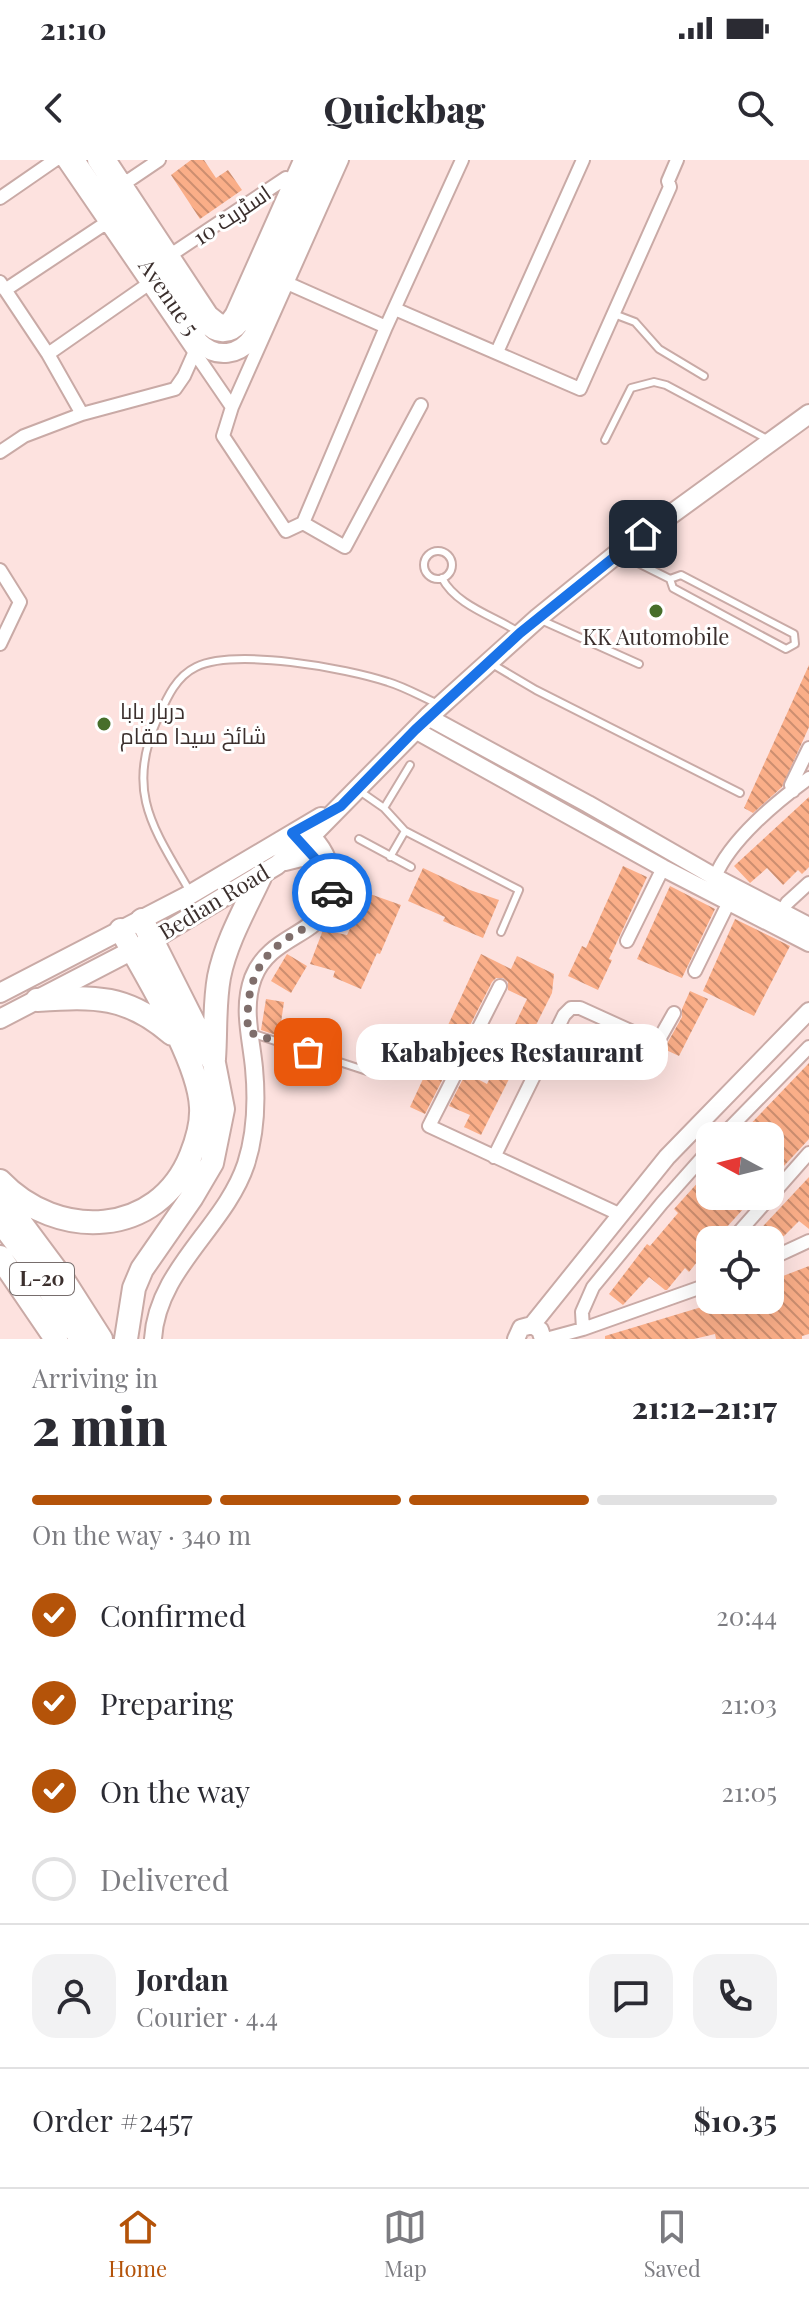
<!DOCTYPE html>
<html lang="en">
<head>
<meta charset="utf-8">
<style>
  body { margin:0; font-family:"Playfair Display",Cairo,serif; background:#f2f2f3; color:#2b2b33; height:100vh; display:flex; flex-direction:column; font-size:30px; white-space:nowrap }
  * { box-sizing:border-box; margin:0 }
  p { font-size:26px; color:#7c7c81 }
  .icon { flex:none; width:44px; height:44px; fill:none; stroke:currentColor; stroke-width:2; stroke-linecap:round; stroke-linejoin:round }
  .map { position:relative; height:1179px; overflow:hidden }
  .panel { display:flex; flex-direction:column; background:#fff; flex:1 }
  .panel>* { flex:none }
  .needle { width:52px; rotate:277deg }
  .buttons { position:absolute; left:696px; top:962px; display:grid; gap:16px }
  .buttons a { display:grid; place-items:center; width:88px; height:88px; border-radius:16px; background:#fff; box-shadow:0 8px 32px #0002; font-size:40px }
  .pin { position:absolute; display:grid; place-items:center; width:68px; height:68px; color:#fff; margin:-34px; border-radius:16px; box-shadow:0 4px 12px #0006 }
  .courier { position:absolute; display:grid; place-items:center; width:80px; height:80px; margin:-40px; border:6px solid #1a73e8; border-radius:50%; background:#fff; color:#222; box-shadow:0 2px 10px #0007 }
  .bubble { position:absolute; height:56px; border-radius:24px; background:#fff; box-shadow:0 8px 32px #0002; font-size:26px; font-weight:800; line-height:56px; text-align:center }
  .headline em { font-style:normal; font-weight:800 }
  .headline div { display:flex; flex-direction:column-reverse }
  .headline { display:flex; align-items:center; justify-content:space-between; height:136px; padding:0 32px }
  h1 { font-size:52px; font-weight:800; line-height:60px }
  .bar { display:grid; grid-template-columns:repeat(4,1fr); gap:12px 8px; align-content:center; height:96px; padding:0 32px }
  .bar i { height:10px; border-radius:6px; background:#e1e1e2 }
  .bar .selected { background:#b45309 }
  .bar p { grid-column:span 4 }
  .line { display:flex; align-items:center; gap:20px; padding:0 32px; border-top:2px solid #e1e1e2 }
  .line div { flex:1 }
  .round { display:grid; place-items:center; flex:none; width:84px; height:84px; border-radius:24px; background:#f2f2f3 }
  ol { padding:0 32px; list-style:none }
  li { display:flex; align-items:center; gap:24px; height:88px }
  li p { margin-inline-start:auto }
  li .icon { padding:8px; border-radius:50%; background:#b45309; color:#fff; stroke-width:4 }
  li:last-child { color:#7c7c81 }
  li i { width:44px; height:44px; border:4px solid #e1e1e2; border-radius:50% }
  .status { display:flex; justify-content:space-between; align-items:center; height:56px; padding:0 40px; background:#fff; direction:ltr }
  .status svg { height:22px; fill:currentColor }
  header { display:flex; justify-content:space-between; align-items:center; height:104px; padding:0 32px; background:#fff; font-size:36px; font-weight:800 }
  .tabs { display:flex; justify-content:space-around; align-items:center; height:112px; border-top:2px solid #e1e1e2; background:#fff; font-size:22px; color:#7c7c81 }
  .tabs a { display:grid; justify-items:center; gap:4px }
  .tabs .selected { color:#b45309 }
  .map>svg:first-child { display:block }
</style>
</head>
<body>
<div class="status"><b>21:10</b><svg viewBox="0 0 49 12"><path d="M0 12V9h3v3zM5 12V6h3v6zM10 12V3h3v9zM15 12V0h3v12zM26 1h20v11H26zM47 4h2v5h-2z"/></svg></div>
<header><svg class="icon" aria-label="back" viewBox="0 0 24 24"><path d="M15 5l-7 7 7 7"/></svg>Quickbag<svg class="icon" aria-label="search" viewBox="0 0 24 24"><circle cx="10" cy="10" r="6"/><path d="M15 15l6 6"/></svg></header>
<div class="map">
<svg width="809" height="1179" viewBox="0 0 809 1179">
  <defs>
    <pattern id="building-back-hatch" width="6" height="6" patternUnits="userSpaceOnUse" patternTransform="scale(2)"><rect width="6" height="6" fill="#faae88"/><path d="M-1 5l2 2M0 0l6 6M5-1l2 2" fill="none" stroke="#cc8e70"/></pattern>
  </defs>
  <rect width="100%" height="100%" fill="#fde2df"/>
  <path fill="url(#building-back-hatch)" d="M191,0h13l12,18 12,-8 14,20 -42,29 -29,-44z
    M809,505v62l-27,60 -29,26 -9,-5z
    M809,637v70l-7,7 -4,-4 -15,15 -16,-17 -17,15 -16,-17z
    M623,706l24,11 -38,82 3,1 -14,30 -30,-14 14,-30 4,2z
    M423,708l47,22 29,10 -16,38 -40,-17 2,-4 -37,-16z
    M670,726l45,23 -33,69 -45,-19z
    M353,728l48,17 -21,49 -3,-1 -16,36 -28,-12 2,-6 -25,-7 13,-34 24,5 8,-17 -12,-6z
    M735,759l55,27 -36,70 -51,-25z
    M287,794l20,12 -16,27 -20,-12z
    M481,794l30,15 6,-13 37,18 -2,19 -71,142 -17,-8 6,-12 -21,-9 17,-33 21,11 40,-85 -19,-9v-8l-5,-4h-7l-4,4 -67,132 -15,-7z
    M690,831l18,8 -29,57 -15,-7 18,-32v-8z
    M266,839l18,3 -5,34 -18,-6z
    M809,903v76l-39,42v-45h-31z
    M710,1009v27h45l-40,44h-5v6l-21,26 -4,-4 -18,22h-2l-16,-13 -26,28 -14,-11 38,-50 3,2 28,-33 -4,-4z
    M809,1017v52l-10,-8 -15,15 -11,4h-23z
    M809,1106v68l-7,2v3h-86l-1,-5 -21,5h-89v-3l120,-36h45v-19z"/>
  <g fill="none" stroke-linecap="round" stroke-linejoin="round">
    <g stroke="#c9aaa6" stroke-width="10">
      <path id="service" d="M614,154l21,8 24,27 45,27
        M605,280l26,-52 23,-6 12,3 101,54
        M424 405a14 14 0 1 1 28 0a14 14 0 1 1-28 0Z
        M622,395l48,24 11,-4 113,59 1,10 -9,5 -113,-61 -3,-9
        M442,418c14,27 51,38 75,53
        M541,460l98,44
        M492,504l44,26 204,103
        M361,632l23,16 21,23 114,59 -18,42
        M384,648l26,-43
        M359,679l52,28
        M390,697l15,-26
        M189,730c-35,-61 -64,-98 -32,-170 9,-20 18,-43 39,-53 39,-19 150,1 192,15 17,5 34,15 50,22
        M251,873l116,38"/>
    </g>
    <g stroke="#c9aaa6" stroke-width="16">
      <path id="minor" d="M63,0l169,247 110,-247
        M110,0l101,153 10,8 6,-1 5,-7 68,-153
        M125,23l34,-23
        M0,38l55,-38
        M172,94l114,-76 6,2
        M0,122l48,72 34,60 93,-25 9,-13 12,-27
        M287,123l99,44
        M5,130l104,-69
        M395,149l185,80 90,-202 -2,-6 9,-21
        M497,192l86,-192
        M48,194l99,-69
        M232,247l-9,29 63,95 17,-8 83,-196 76,-167
        M0,292l24,-16 58,-22
        M303,363l42,24 76,-142
        M0,410l20,32 -20,42
        M793,631l-2,-6 18,-37
        M715,717c15,-37 62,-76 94,-99
        M781,753l6,-10 22,-20
        M627,781l36,-73
        M695,811l34,-69
        M500,826l-71,140 192,89
        M722,976l87,-89
        M494,997l70,-142 7,-7h9l77,35 17,-30
        M732,1080l77,-87
        M770,1099l39,-18
        M583,1169l-1,-17 11,-25 69,-84 48,-54
        M546,1179l37,-10 127,-45"/>
    </g>
    <g stroke="#c9aaa6" stroke-width="20">
      <path id="tertiary" d="M428,557l160,87 127,73 94,49
        M415,570l248,138 146,75
        M532,1165l8,5 3,9
        M153,1179c4,-70 72,-112 93,-175 10,-31 11,-64 8,-96 -3,-31 -12,-60 -1,-90 20,-52 87,-39 78,-105 -3,-19 -13,-32 -27,-45
        M516,1179l5,-11 11,-3 135,-168 142,-146"/>
    </g>
    <g stroke="#c9aaa6" stroke-width="22">
      <path id="secondary" d="M75,0l124,182c17,17 41,14 54,-6l78,-176
        M97,0l108,162c10,13 25,14 35,1l73,-163
        M285,701l16,-4 16,3
        M0,833l191,-99 130,-77
        M0,859l152,-79 125,-75 35,-30 116,-118 110,-99 80,-65 191,-139"/>
    </g>
    <g stroke="#c9aaa6" stroke-width="26">
      <path id="motorway" d="M37,840c58,-4 90,-5 135,34
        M214,899c2,-28 0,-54 5,-82 7,-35 26,-68 41,-100
        M0,1021c57,60 158,57 191,-26 6,-15 11,-31 10,-48 -2,-47 -56,-133 -80,-177
        M0,1035l64,86 37,58
        M0,1061l32,42 49,76
        M0,1097l56,82
        M126,1179l8,-51 8,-19 50,-72 20,-34 11,-54 -9,-46 -72,-143"/>
    </g>
    <use href="#service" stroke="#fff" stroke-width="6"/>
    <use href="#minor" stroke="#fff" stroke-width="12"/>
    <use href="#tertiary" stroke="#fff" stroke-width="16"/>
    <use href="#secondary" stroke="#fff" stroke-width="18"/>
    <use href="#motorway" stroke="#fff" stroke-width="22"/>
  </g>
  <g fill="none" stroke-linecap="round" stroke-linejoin="round">
    <path stroke="#7f6e6b" stroke-width="8" stroke-dasharray="0 14.4" d="M308,892l-60,-20c-2,-35 3,-66 33,-89 20,-16 47,-21 51,-50"/>
    <path stroke="#1a73e8" stroke-width="10" d="M332,733l-1,-17 -39,-43 49,-27 74,-76 105,-97 123,-99"/>
  </g>
  <g fill="#476e2a" stroke="#fff" stroke-width="3">
    <circle cx="656" cy="451" r="8"/>
    <circle cx="104" cy="564" r="8"/>
  </g>
  <g text-anchor="middle" stroke-width="6" stroke-linejoin="round" paint-order="stroke">
    <rect fill="#fff" stroke="#766d6c" stroke-width="2" x="10" y="1103" width="64" height="32" rx="6"/>
    <g font-size="20" font-weight="bold" fill="#3b2f2d">
      <text x="42" y="1126">L-20</text>
    </g>
    <g font-size="22" fill="#3b2f2d" stroke="#fff">
      <text transform="translate(232 55) rotate(-34)" y="8">اسٹریٹ 10</text>
      <text transform="translate(169 137) rotate(55)" y="8">Avenue 5</text>
      <text transform="translate(214 742) rotate(-31)" y="8">Bedian Road</text>
    </g>
    <g font-size="22" fill="#3b2f2d" stroke="#fff">
      <text x="656" y="485">KK Automobile</text>
      <text x="120" y="559" text-anchor="start">دربار بابا<tspan x="120" dy="25">شائخ سیدا مقام</tspan></text>
    </g>
  </g>
</svg>
<div class="buttons">
<a><svg class="needle" viewBox="-14 -14 28 28"><path d="M0-13l5 13h-10z" fill="#e53935"/><path d="M0 13l5-13h-10z" fill="#7c7c81"/></svg></a>
<a><svg class="icon" aria-label="locate" viewBox="0 0 24 24"><circle cx="12" cy="12" r="6"/><path d="M12 2v4M12 18v4M2 12h4M18 12h4"/></svg></a>
</div>
<div class="pin" style="left:308px;top:892px;background:#ea580c"><svg class="icon" aria-label="bag" viewBox="0 0 24 24"><path d="M5 8h14l-1 12H6zM9 8a3 3 0 0 1 6 0"/></svg></div>
<div class="pin" style="left:643px;top:374px;background:#1f2937"><svg class="icon" aria-label="home" viewBox="0 0 24 24"><path d="M3 11l9-7 9 7M6 9v11h12V9"/></svg></div>
<div class="courier" style="left:332px;top:733px"><svg class="icon" aria-label="car" viewBox="0 0 24 24"><path d="M5 17H2v-5l4-1 3-4h7l3 4 3 1v5h-3M9 17h6M6 11h13"/><circle cx="7" cy="17" r="2"/><circle cx="17" cy="17" r="2"/></svg></div>
<div class="bubble" style="left:356px;top:864px;width:312px">Kababjees Restaurant</div>
</div>
<section class="panel">
<div class="headline"><div><h1>2 min</h1><p>Arriving in</p></div><em>21:12–21:17</em></div>
<div class="bar"><i class="selected"></i><i class="selected"></i><i class="selected"></i><i></i><p>On the way · 340 m</p></div>
<ol>
<li><svg class="icon" aria-label="check" viewBox="0 0 24 24"><path d="M5 12l5 5 9-10"/></svg>Confirmed<p>20:44</p></li>
<li><svg class="icon" aria-label="check" viewBox="0 0 24 24"><path d="M5 12l5 5 9-10"/></svg>Preparing<p>21:03</p></li>
<li><svg class="icon" aria-label="check" viewBox="0 0 24 24"><path d="M5 12l5 5 9-10"/></svg>On the way<p>21:05</p></li>
<li><i></i>Delivered</li>
</ol>
<div class="line" style="height:144px"><a class="round"><svg class="icon" aria-label="person" viewBox="0 0 24 24"><circle cx="12" cy="8" r="4"/><path d="M4 21q1-7 8-7t8 7"/></svg></a><div><b>Jordan</b><p>Courier · 4.4</p></div><a class="round"><svg class="icon" aria-label="chat" viewBox="0 0 24 24"><path d="M4 5h16v11H9l-5 4z"/></svg></a><a class="round"><svg class="icon" aria-label="phone" viewBox="0 0 24 24"><path d="M5 4h4l2 5-3 2q2 4 5 5l2-3 5 2v4C11 20 4 13 5 4z"/></svg></a></div>
<div class="line" style="height:104px"><div>Order #2457</div><b>$10.35</b></div>
</section>
<nav class="tabs">
<a class="selected"><svg class="icon" aria-label="home" viewBox="0 0 24 24"><path d="M3 11l9-7 9 7M6 9v11h12V9"/></svg>Home</a>
<a><svg class="icon" aria-label="map" viewBox="0 0 24 24"><path d="M3 6l6-2 6 2 6-2v14l-6 2-6-2-6 2zM9 4v14M15 6v14"/></svg>Map</a>
<a><svg class="icon" aria-label="saved" viewBox="0 0 24 24"><path d="M7 4h10v16l-5-4-5 4z"/></svg>Saved</a>
</nav>
</body>
</html>
